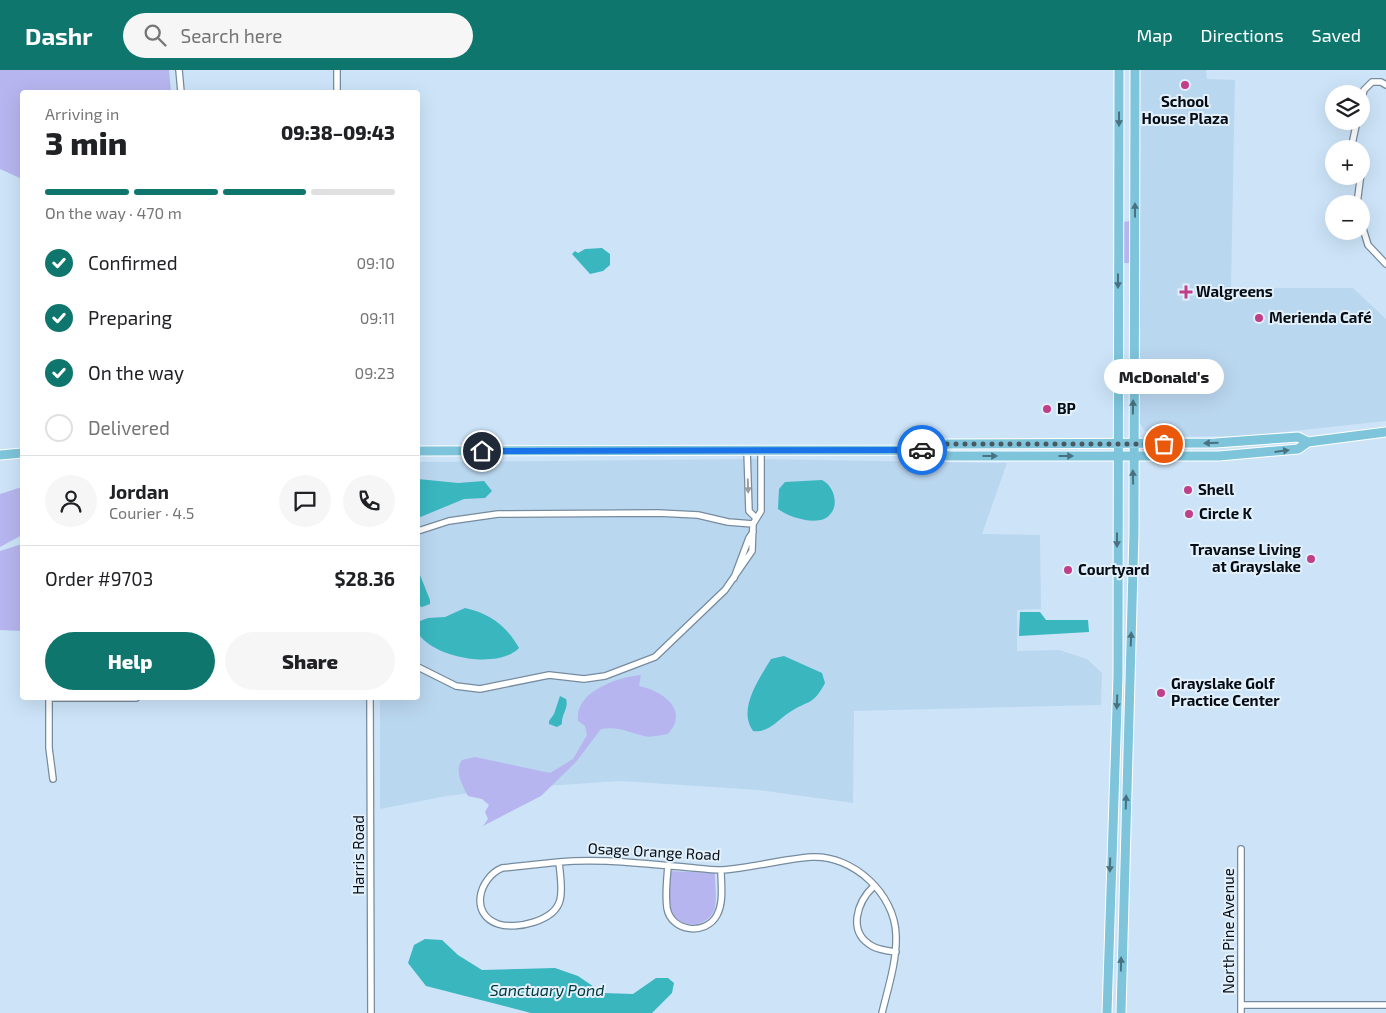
<!DOCTYPE html>
<html lang="en">
<head>
<meta charset="utf-8">
<style>
  body { margin:0; font-family:"Exo 2",sans-serif; background:#f6f6f6; color:#202124; height:100vh; display:flex; flex-direction:column; font-size:19px; white-space:nowrap }
  * { box-sizing:border-box; margin:0 }
  p { font-size:16px; color:#757577 }
  .icon { flex:none; width:28px; height:28px; fill:none; stroke:currentColor; stroke-width:2; stroke-linecap:round; stroke-linejoin:round }
  .map { position:relative; flex:1; overflow:hidden }
  .panel { position:absolute; left:20px; top:20px; width:400px; height:610px; display:flex; flex-direction:column; background:#fff; border-radius:5px; box-shadow:0 5px 20px #0002 }
  .panel>* { flex:none }
  .controls { position:absolute; left:1325px; top:15px; display:grid; gap:10px }
  .controls a { display:grid; place-items:center; width:45px; height:45px; border-radius:50%; background:#fff; box-shadow:0 5px 20px #0002; font-size:25px }
  .pin { position:absolute; display:grid; place-items:center; width:42px; height:42px; color:#fff; margin:-21px; border:2px solid #fff; border-radius:50%; box-shadow:0 1px 5px #0007 }
  .courier { position:absolute; display:grid; place-items:center; width:50px; height:50px; margin:-25px; border:4px solid #1a73e8; border-radius:50%; background:#fff; color:#222; box-shadow:0 1px 6px #0007 }
  .bubble { position:absolute; height:35px; border-radius:18px; background:#fff; box-shadow:0 5px 20px #0002; font-size:16px; font-weight:800; line-height:35px; text-align:center }
  .summary em { font-style:normal; font-weight:800 }
  .summary div { display:flex; flex-direction:column-reverse }
  .summary { display:flex; align-items:center; justify-content:space-between; height:85px; padding:0 25px }
  h1 { font-size:32px; font-weight:800; line-height:38px }
  .bar { display:grid; grid-template-columns:repeat(4,1fr); gap:8px 5px; align-content:center; height:60px; padding:0 25px }
  .bar i { height:6px; border-radius:4px; background:#e0e0e0 }
  .bar .on { background:#0f766e }
  .bar p { grid-column:span 4 }
  .line { display:flex; align-items:center; gap:12px; padding:0 25px; border-top:1px solid #e0e0e0 }
  .line div { flex:1 }
  .round { display:grid; place-items:center; flex:none; width:52px; height:52px; border-radius:26px; background:#f6f6f6 }
  ol { padding:0 25px; list-style:none }
  li { display:flex; align-items:center; gap:15px; height:55px }
  li p { margin-inline-start:auto }
  li .icon { padding:5px; border-radius:50%; background:#0f766e; color:#fff; stroke-width:4 }
  li:last-child { color:#757577 }
  li i { width:28px; height:28px; border:2px solid #e0e0e0; border-radius:50% }
  .primary-button { display:flex; gap:10px; margin-top:auto; padding:10px 25px }
  .primary-button a { flex:1; height:58px; border-radius:30px; background:#0f766e; color:#fff; font-size:20px; font-weight:800; line-height:58px; text-align:center }
  .primary-button a+a { background:#f6f6f6; color:#202124 }
  header { display:flex; align-items:center; gap:30px; box-sizing:border-box; height:70px; padding:0 25px; background:#0f766e; color:#fff }
  header strong { font-size:24px }
  nav { display:flex; gap:28px; margin-inline-start:auto; font-size:18px }
  .search { width:350px; height:45px; background:#f6f6f6; display:flex; align-items:center; gap:12px; box-sizing:border-box; padding:0 18px; border-radius:28px; color:#757577; font-size:19px }
  .map>svg:first-child { display:block }
</style>
</head>
<body>
<header>
<strong>Dashr</strong>
<div class="search"><svg class="icon" aria-label="search" viewBox="0 0 24 24"><circle cx="10" cy="10" r="6"/><path d="M15 15l6 6"/></svg>Search here</div>
<nav><a>Map</a><a>Directions</a><a>Saved</a></nav>
</header>
<div class="map">
<svg width="1386" height="943" viewBox="0 0 1386 943">
  <rect width="100%" height="100%" fill="#cde4f8"/>
  <path fill="#bad7f0" d="M1138,0h68l1,9 28,1 -4,208h122l33,31v102l-139,15 -86,1 -17,-7 -6,-10z
    M756,389l251,4 -25,71 58,1 1,74 -24,1v41l42,-1 28,9 15,14 -1,32 -247,6 -1,92 -95,-13 -138,-9 -103,7 -70,8 -67,13v-111h38v-236z"/>
  <path fill="#b7b5ef" d="M0,0h169l2,22h-149v87l-22,-10z
    M1130,151v42h-6l-1,-41z
    M22,417v48l-22,12v-53z
    M22,474v87l-22,-1v-79z
    M641,605l-2,11c23,5 51,23 29,48 -7,1 -17,4 -24,2 -16,-4 -26,-10 -43,-7l-25,33 -35,34 -58,30 5,-7 -3,-7 4,-7 -7,-6 -14,-3c-6,-11 -14,-25 -6,-36l13,-3 75,16 23,-14 14,-24 -2,-9 -7,-5c-4,-29 39,-44 63,-46z
    M670,801l45,2c0,11 2,24 0,35 -6,21 -37,22 -44,2 -4,-11 -1,-28 -1,-39z"/>
  <path fill="#3ab6bf" d="M602,178l8,6v11l-7,6 -13,3 -18,-20 3,-3 3,2 7,-4z
    M418,409l40,4 26,-2 8,10 -7,7 -21,1 -46,19z
    M822,410c14,7 19,31 2,39 -13,5 -35,-2 -46,-10l1,-20 6,-7z
    M418,500l12,30v4l-8,3 -4,-1z
    M465,538c24,5 42,18 54,40 -21,22 -86,10 -101,-15l2,-12 8,-3 17,-1z
    M1020,542h20l6,8h42l1,12 -70,4z
    M784,586l38,17 3,10c-12,23 -17,17 -35,29 -13,8 -21,21 -37,19 -16,-22 7,-53 18,-72z
    M560,626l6,3c3,10 -5,15 -4,25l-5,3 -8,-3v-3l5,-7z
    M425,869l17,1 16,15 24,15 73,-2 23,8 25,17 30,1 23,-16h12l6,5 -2,10 -20,20h-121l-105,-27 -18,-23 6,-18z"/>
  <g fill="none" stroke-linecap="round" stroke-linejoin="round">
    <g stroke="#768b9e" stroke-width="8">
      <path id="street" d="M179,0l2,22
        M337,0v22
        M1361,32l3,-12 8,-8h9l5,3
        M1351,79l6,-28
        M1357,134l4,-31
        M1361,152l7,23 18,19
        M747,380l2,61 7,7
        M418,461l31,-10 49,-7 160,-1 40,2 30,7 25,2
        M734,508l15,-40 4,-6
        M418,597l38,19 24,3 69,-14 35,4 21,-3 50,-19 70,-67 27,-39 1,-27 8,-13v-61
        M49,628h87
        M49,628v50l4,31
        M370,628l1,315
        M1241,779v164
        M559,792c42,-4 83,2 125,5 12,1 26,3 38,3 30,-2 60,-11 90,-13 41,-2 83,37 84,78 1,26 -8,53 -14,78
        M559,792c1,12 4,27 1,38 -5,21 -44,30 -62,24 -29,-10 -19,-46 4,-56z
        M668,796c-1,13 -3,28 -1,42 4,24 39,28 50,7 7,-13 4,-31 4,-45
        M874,816c-17,16 -27,46 -2,60 7,4 16,5 24,6
        M1241,935h145"/>
    </g>
    <g stroke="#fff" stroke-width="11">
      <path id="primary" d="M939,380l8,-6 268,-1 83,-6 10,5
        M418,381l521,-1 8,6h272l79,-7 10,-7 78,-10
        M0,385l22,-2
        M1107,943l11,-337 1,-606
        M1121,943l13,-481 1,-462"/>
    </g>
    <use href="#street" stroke="#fff" stroke-width="5.5"/>
    <use href="#primary" stroke="#7ec5db" stroke-width="9"/>
  </g>
  <defs><path id="oneway-solid" d="M-6-.8H1V-3.2L6.5 0L1 3.2V.8H-6Z" transform="scale(1.25)"/></defs>
  <g fill="#487281">
    <use href="#oneway-solid" transform="translate(1119 49) rotate(90)"/>
    <use href="#oneway-solid" transform="translate(1135 140) rotate(-90)"/>
    <use href="#oneway-solid" transform="translate(1118 211) rotate(90)"/>
    <use href="#oneway-solid" transform="translate(1133 337) rotate(-89)"/>
    <use href="#oneway-solid" transform="translate(1211 373) rotate(179)"/>
    <use href="#oneway-solid" transform="translate(1282 381) rotate(-7)"/>
    <use href="#oneway-solid" transform="translate(990 386)"/>
    <use href="#oneway-solid" transform="translate(1066 386)"/>
    <use href="#oneway-solid" transform="translate(1133 407) rotate(-91)"/>
    <use href="#oneway-solid" transform="translate(1117 470) rotate(90)"/>
    <use href="#oneway-solid" transform="translate(1131 569) rotate(-88)"/>
    <use href="#oneway-solid" transform="translate(1117 632) rotate(92)"/>
    <use href="#oneway-solid" transform="translate(1126 732) rotate(-88)"/>
    <use href="#oneway-solid" transform="translate(1110 795) rotate(92)"/>
    <use href="#oneway-solid" transform="translate(1121 894) rotate(-89)"/>
  </g>
  <use fill="#9b9ea1" href="#oneway-solid" transform="translate(748 416) rotate(88)"/>
  <g fill="none" stroke-linecap="round" stroke-linejoin="round">
    <path stroke="#4b5863" stroke-width="5" stroke-dasharray="0 9" d="M922,380h17l8,-6h217"/>
    <path stroke="#1a73e8" stroke-width="6" d="M482,381l440,-1"/>
  </g>
  <g fill="#c03f88" stroke="#e2f0fc" stroke-width="2">
    <circle cx="1185" cy="15" r="5"/>
    <path d="M1183.5 214.5h5v5h5v5h-5v5h-5v-5h-5v-5h5z"/>
    <circle cx="1259" cy="248" r="5"/>
    <circle cx="1047" cy="339" r="5"/>
    <circle cx="1188" cy="420" r="5"/>
    <circle cx="1189" cy="444" r="5"/>
    <circle cx="1311" cy="489" r="5"/>
    <circle cx="1068" cy="500" r="5"/>
    <circle cx="1161" cy="623" r="5"/>
  </g>
  <g text-anchor="middle" stroke-width="4" stroke-linejoin="round" paint-order="stroke">
    <g font-size="15" font-weight="bold" fill="#050c13" stroke="#e2f0fc" text-anchor="start">
      <text x="1185" y="37" text-anchor="middle">School<tspan x="1185" dy="17">House Plaza</tspan></text>
      <text x="1196" y="227">Walgreens</text>
      <text x="1269" y="253">Merienda Café</text>
      <text x="1057" y="344">BP</text>
      <text x="1198" y="425">Shell</text>
      <text x="1199" y="449">Circle K</text>
      <text x="1301" y="485" text-anchor="end">Travanse Living<tspan x="1301" dy="17">at Grayslake</tspan></text>
      <text x="1078" y="505">Courtyard</text>
      <text x="1171" y="619">Grayslake Golf<tspan x="1171" dy="17">Practice Center</tspan></text>
    </g>
    <g font-size="15" fill="#050c13" stroke="#e2f0fc">
      <text transform="translate(654 782) rotate(3)" y="5">Osage Orange Road</text>
      <text transform="translate(359 785) rotate(-90)" y="5">Harris Road</text>
      <text transform="translate(1229 861) rotate(-90)" y="5">North Pine Avenue</text>
    </g>
    <g font-size="16" font-style="italic" fill="#00383c" stroke="#e2f0fc">
      <text x="547" y="926">Sanctuary Pond</text>
    </g>
  </g>
</svg>
<div class="controls">
<a><svg class="icon" aria-label="layers" viewBox="0 0 24 24"><path d="M12 4l9 5-9 5-9-5zM3 14l9 5 9-5"/></svg></a>
<a>+</a>
<a>−</a>
</div>
<div class="pin" style="left:1164px;top:374px;background:#ea580c"><svg class="icon" aria-label="bag" viewBox="0 0 24 24"><path d="M5 8h14l-1 12H6zM9 8a3 3 0 0 1 6 0"/></svg></div>
<div class="pin" style="left:482px;top:381px;background:#1f2937"><svg class="icon" aria-label="home" viewBox="0 0 24 24"><path d="M3 11l9-7 9 7M6 9v11h12V9"/></svg></div>
<div class="courier" style="left:922px;top:380px"><svg class="icon" aria-label="car" viewBox="0 0 24 24"><path d="M5 17H2v-5l4-1 3-4h7l3 4 3 1v5h-3M9 17h6M6 11h13"/><circle cx="7" cy="17" r="2"/><circle cx="17" cy="17" r="2"/></svg></div>
<div class="bubble" style="left:1104px;top:289px;width:120px">McDonald's</div>
<section class="panel">
<div class="summary"><div><h1>3 min</h1><p>Arriving in</p></div><em>09:38–09:43</em></div>
<div class="bar"><i class="on"></i><i class="on"></i><i class="on"></i><i></i><p>On the way · 470 m</p></div>
<ol>
<li><svg class="icon" aria-label="check" viewBox="0 0 24 24"><path d="M5 12l5 5 9-10"/></svg>Confirmed<p>09:10</p></li>
<li><svg class="icon" aria-label="check" viewBox="0 0 24 24"><path d="M5 12l5 5 9-10"/></svg>Preparing<p>09:11</p></li>
<li><svg class="icon" aria-label="check" viewBox="0 0 24 24"><path d="M5 12l5 5 9-10"/></svg>On the way<p>09:23</p></li>
<li><i></i>Delivered</li>
</ol>
<div class="line" style="height:90px"><a class="round"><svg class="icon" aria-label="person" viewBox="0 0 24 24"><circle cx="12" cy="8" r="4"/><path d="M4 21q1-7 8-7t8 7"/></svg></a><div><b>Jordan</b><p>Courier · 4.5</p></div><a class="round"><svg class="icon" aria-label="chat" viewBox="0 0 24 24"><path d="M4 5h16v11H9l-5 4z"/></svg></a><a class="round"><svg class="icon" aria-label="phone" viewBox="0 0 24 24"><path d="M5 4h4l2 5-3 2q2 4 5 5l2-3 5 2v4C11 20 4 13 5 4z"/></svg></a></div>
<div class="line" style="height:65px"><div>Order #9703</div><b>$28.36</b></div>
<div class="primary-button"><a>Help</a><a>Share</a></div>
</section>
</div>
</body>
</html>
